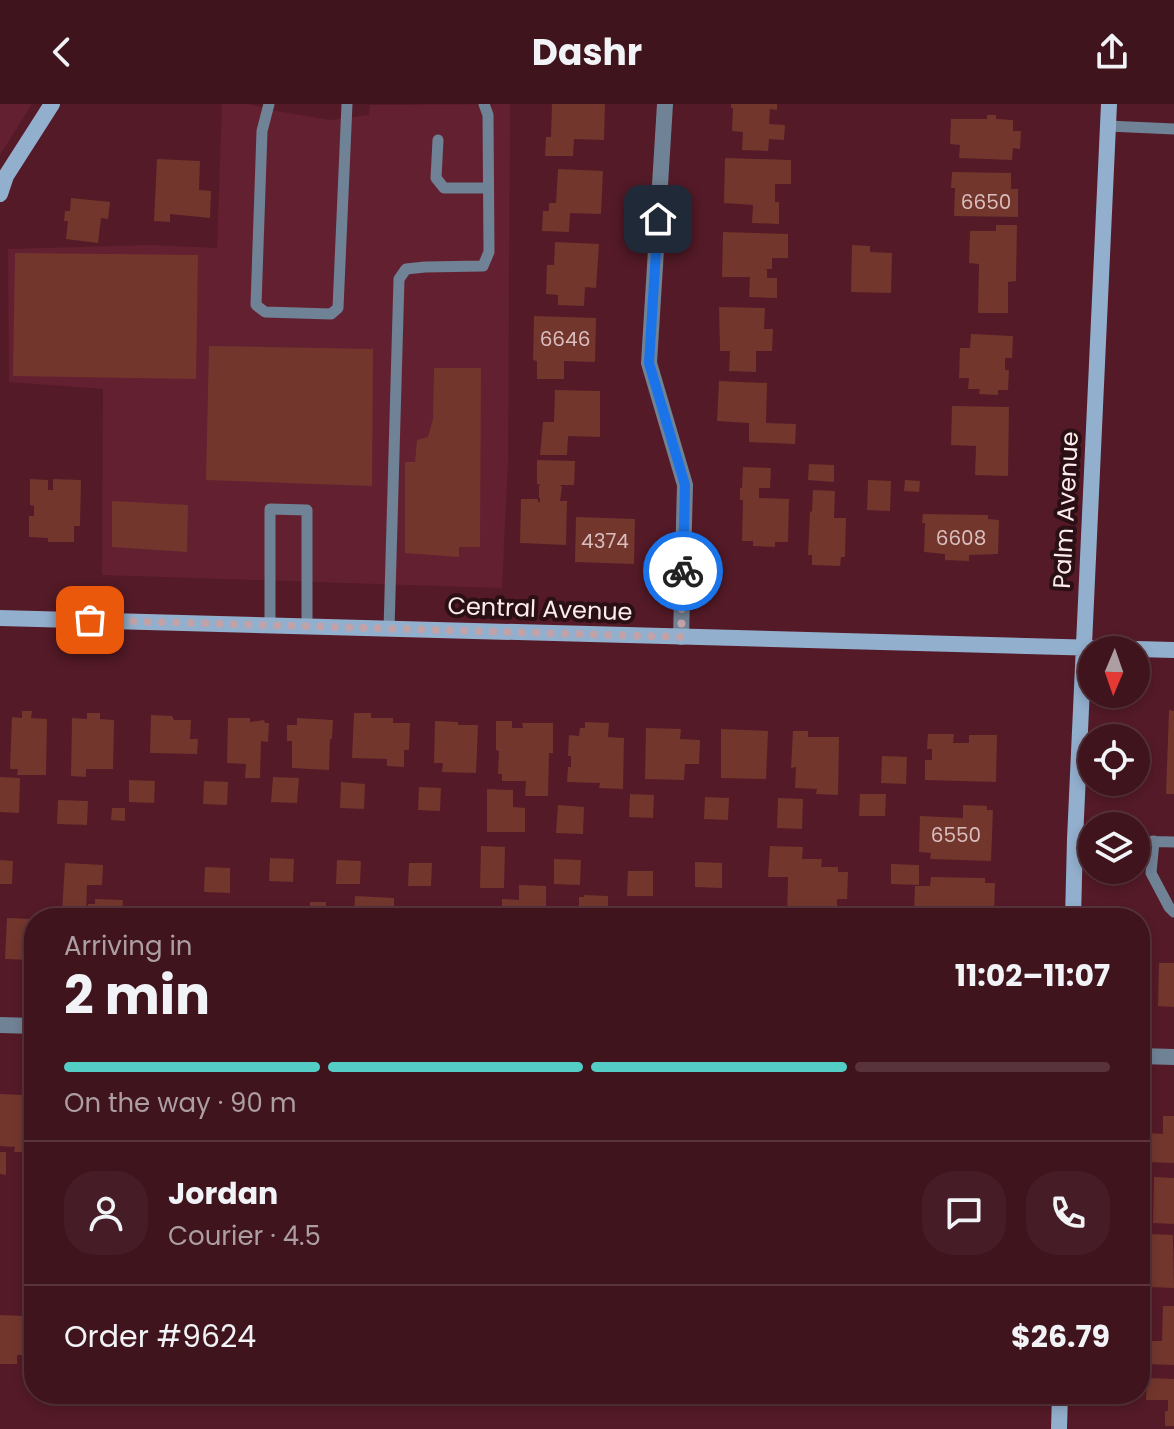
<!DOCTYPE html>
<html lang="en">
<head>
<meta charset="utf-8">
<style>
  body { margin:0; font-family:Poppins,sans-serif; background:#461d26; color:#f1f3f6; height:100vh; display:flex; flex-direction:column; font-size:30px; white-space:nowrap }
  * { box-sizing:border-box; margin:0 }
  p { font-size:26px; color:#ad9ea4 }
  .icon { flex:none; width:44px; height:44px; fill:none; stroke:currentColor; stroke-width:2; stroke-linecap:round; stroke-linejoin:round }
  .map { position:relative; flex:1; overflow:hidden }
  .panel { position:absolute; left:24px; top:804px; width:1126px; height:496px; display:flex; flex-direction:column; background:#3f141d; border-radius:32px; box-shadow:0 4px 12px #0003,0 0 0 2px #58333b }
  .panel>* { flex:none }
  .needle { width:52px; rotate:182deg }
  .buttons { position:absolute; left:1078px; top:532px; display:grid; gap:16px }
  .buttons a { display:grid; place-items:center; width:72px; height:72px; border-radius:50%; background:#3f141d; box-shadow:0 4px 12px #0003,0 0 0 2px #58333b; font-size:40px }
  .pin { position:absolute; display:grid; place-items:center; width:68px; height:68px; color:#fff; margin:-34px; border-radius:16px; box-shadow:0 4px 12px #0006 }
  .courier { position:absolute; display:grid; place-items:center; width:80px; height:80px; margin:-40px; border:6px solid #1a73e8; border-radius:50%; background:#fff; color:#222; box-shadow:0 2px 10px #0007 }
  .summary em { font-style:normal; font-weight:700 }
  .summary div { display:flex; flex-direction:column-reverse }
  .summary { display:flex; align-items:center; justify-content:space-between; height:136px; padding:0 40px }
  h1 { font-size:52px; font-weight:700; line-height:60px }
  .bar { display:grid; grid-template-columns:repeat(4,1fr); gap:12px 8px; align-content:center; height:96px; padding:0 40px }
  .bar i { height:10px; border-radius:6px; background:#58333b }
  .bar .on { background:#54cdc6 }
  .bar p { grid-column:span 4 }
  .line { display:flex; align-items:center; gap:20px; padding:0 40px; border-top:2px solid #58333b }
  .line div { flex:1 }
  .round { display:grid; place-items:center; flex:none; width:84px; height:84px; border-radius:32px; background:#461d26 }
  header { display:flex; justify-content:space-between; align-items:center; height:104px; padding:0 40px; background:#3f141d; font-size:36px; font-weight:700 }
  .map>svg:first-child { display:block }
</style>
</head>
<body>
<header><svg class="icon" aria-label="back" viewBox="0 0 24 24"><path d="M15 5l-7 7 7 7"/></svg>Dashr<svg class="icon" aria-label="share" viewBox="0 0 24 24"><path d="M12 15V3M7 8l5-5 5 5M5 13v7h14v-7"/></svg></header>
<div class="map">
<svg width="1174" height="1325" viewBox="0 0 1174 1325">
  <rect width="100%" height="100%" fill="#541a27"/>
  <path fill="#632030" d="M0,0h32l-32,51z
    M222,0h26l29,7 53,9 39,-5 1,-10 140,-1 -2,355 -6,129 -400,-13 1,-186 -94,-7 -1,-133 142,-4 67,3z"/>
  <path fill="#72362d" d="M552,0h53l-1,36 -30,-1 -1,17h-28l1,-19h5z
    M731,0h46v6l-7,-1 -1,15 16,1 -1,15 -15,-1 -1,12 -26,-1 1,-18 -11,-1 1,-23h-2z
    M987,11h9v4l17,1v11h8l-1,18 -7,-1 -1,12 -53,-2 1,-13 -10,-1 1,-25h36z
    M725,54l66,2v24h-16v18h4v22l-27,-1 1,-18 -29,-2z
    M157,55l43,2 -1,29 12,1 -1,27 -40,-4v8l-16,-1z
    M558,65l45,2 -2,43 -31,-1 -1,19 -27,-1 1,-20h6v-8h7z
    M952,68l59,1v16h7v28l-64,-1 1,-28h-4z
    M71,94l39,4 -2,17 -7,-1 -3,25 -32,-4 2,-18h-4l1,-10h5z
    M996,121h21l-1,56 -8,1v31h-30l1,-49 -10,-1 1,-32h26z
    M723,128l65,2v24h-16v11h-7l2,1v8h10v20l-28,-1 1,-20h-28z
    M555,138l44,2 -3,44 -11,-1 -1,19 -26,-1v-10l-12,-1 1,-29h7z
    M852,141l18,1v6l22,1 -1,40 -40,-1z
    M15,149l183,2 -2,124 -183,-3z
    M719,203l46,1 -1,21h9l-1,22h-16v21l-27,-1 1,-20h-10z
    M534,212l62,2 -1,44 -31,-1v18h-27v-18l-4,-1z
    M971,230l42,2 -1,22h-7v12h4l-1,20h-10v5l-19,-1 1,-5h-12l1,-11h-10l1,-30h10z
    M209,242l164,3 -1,137 -166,-6z
    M434,264h47l-1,179h-21v10l-54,-4v-91h10l2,-22 11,-3 5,-18z
    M719,277l48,2 -1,40 30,1 -1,20 -46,-2v-19l-32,-2z
    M555,286l45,1v46l-32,-1 -1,19h-27l3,-33h11z
    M952,302l57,1 -1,69 -33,-1 1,-29 -25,-1z
    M537,356l38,1 -1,24h-14l2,2 -2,14h7l-1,44 -46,-2 1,-44h17v3h2v-4h-1v-12l2,-1 -4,-1z
    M809,360l25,1v17l-26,-2z
    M743,363l28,1 -1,20h-11v10l30,1 -1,43h-13v5l-22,-1v-5h-11l1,-41h-3v-12h2z
    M30,375l18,1v10h5v-11l28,1 -1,46h-6v16h-26v-4l-19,-1v-21h5v-10l-4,-1z
    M868,376l23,1 -1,30 -23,-1z
    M905,376l15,1 -1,11 -15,-1z
    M813,386l22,1 -1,27h12l-1,39h-4l-1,9 -28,-1v-10h-4l2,-44 2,1z
    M112,397l76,4 -1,47 -75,-5z
    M923,410l65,1v4l11,1 -1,34 -29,1v6l-24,-1v-6l-21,-2 1,-29h-3z
    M576,413l59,2 -1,45 -59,-2z
    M1169,606l5,1v83h-8z
    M22,607h10l-1,7 16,1 -1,56h-29l1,-6h-8l2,-52 10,1z
    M87,609h13v6l14,1 -1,49h-27v8l-15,-1 1,-58 15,1z
    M354,609h17v5h22v5h17l-1,27h-5v17l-17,-1v-7l-35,-1z
    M151,611l21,1 2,4h17l-1,19h8l-1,15 -47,-1z
    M228,614h22v4l14,-2 1,3h4l-1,19 -7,-1 -1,37h-15l1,-14 -19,-1z
    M297,614l36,2 -1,19h-2l-1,31 -37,-2v-27h-5v-16h10z
    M435,617l23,1v3h20l-2,48 -34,-1 1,-9h-9z
    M496,617h16v7h11l-1,-5h31v30h-4l-1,43h-23l1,-15h-24v-7h-4l1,-23 -3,-1z
    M585,618l24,1 -1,14 16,1 -1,51 -24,-1 1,-5 -33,-1 1,-15h3v-11h-3l1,-21 10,1 1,-8h5z
    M646,624l35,1 -1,10 20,1 -1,24h-14l-1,16 -39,-1z
    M721,625l47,2 -2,48 -45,-1z
    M793,627h15v6h31l-1,58 -22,-1 1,-5 -22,-1 1,-21 -5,1z
    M928,630h26l-1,9h16v-8h28l-1,47 -71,-2v-20h7v-11h-5z
    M882,652l25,1 -1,27 -25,-1z
    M0,673l20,1 -1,35 -19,-1z
    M273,673l26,1 -2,25 -26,-1z
    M129,676l26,1 -1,22 -25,-1z
    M204,677l24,1 -1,23 -24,-1z
    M341,678l24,2 -1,25 -24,-1z
    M419,683l22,1 -1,23 -22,-1z
    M487,685l26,1v17l12,1v24h-38z
    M630,690l24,1 -1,23 -24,-1z
    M860,690h26l-1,22h-26z
    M705,693l24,1 -1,22 -24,-1z
    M778,694l25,1 -1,30 -25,-1z
    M58,696l30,1 -1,24 -30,-1z
    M558,701l26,2 -1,27 -27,-1z
    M963,701l24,1v4h6l-2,51 -61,-2 1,-6 -12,-1 1,-36 43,2z
    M112,704h13v13l-14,-1z
    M481,742l24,1 -1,41h-24z
    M770,742l33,1 -1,12h20l-1,8h17v5h10l-1,27h-10v19h-50l1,-41h-20z
    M270,754l24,1 -1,23 -24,-1z
    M554,755l27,1 -1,25 -26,-1z
    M0,756l13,1 -1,23h-12z
    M337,756l24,1 -1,23h-24z
    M695,758l27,1v25l-27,-1z
    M65,759l38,2 -1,20h-15l-1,28 -24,-1z
    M409,759h23l-1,23h-23z
    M891,760l28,1v20l-28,-1z
    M205,763l25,1v25l-26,-1z
    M628,767h25v25h-26z
    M931,773l54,1v5h10l-1,28 -9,-1 -1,5 -52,-1v-4h-18l1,-24h15z
    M519,781l27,1v32h-44v-19l17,1z
    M584,791l24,1v14h7l-1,8h-42v-9h7v-12h5z
    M355,792l39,2v20h-40z
    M95,795l28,1 -1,18h-34v-14h7z
    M310,798h16v16h-16z
    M734,802l28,1v11h-28z
    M229,805l13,1 -1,8h-22v-3h10z
    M145,808l53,2 -1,4h-52z
    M7,814l27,1 -1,41 -28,-1z
    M1159,859h15v44l-16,-1z
    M0,990l22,1v5h12v52h-20l1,-5 -15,-1z
    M1163,1012h11v47l-27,-1 1,-29 15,1z
    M0,1048h6v23l-6,-1z
    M1154,1073l20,1v46l-21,-1z
    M1151,1130l22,1 1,53 -24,-1z
    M1163,1202h11v59l-27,-1v-23h15z
    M0,1211l24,1v20h10v19h-17v9h-17z
    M1147,1274l27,1v47h-9v-15h3v-11h-22z
    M913,1290h45v11l-45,-1z"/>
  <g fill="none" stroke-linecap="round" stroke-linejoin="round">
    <path stroke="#708295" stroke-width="11" d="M269,0l-7,27 -6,174 9,7 66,2 7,-6 9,-204
      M1108,22l66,3
      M438,36l-2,38 8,10h44
      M270,521v-116l37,1v116
      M389,525l10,-350 7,-10 19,-2 58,-1 6,-14 -1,-137 -4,-11
      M1075,735h17
      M1136,737l38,1
      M1154,737l-3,32 18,34 5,5"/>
    <path stroke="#708295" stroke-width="16" d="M665,0l-16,259 36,122 -4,152
      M0,921l34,1
      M1140,952l34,1"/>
    <path stroke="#92afcd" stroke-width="16" d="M0,90l6,-18 46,-72
      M0,514l1174,32
      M1073,814l2,-79 34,-735
      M1059,1325l1,-35"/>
  </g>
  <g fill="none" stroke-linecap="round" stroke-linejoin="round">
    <path stroke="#c1a2a8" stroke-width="8" stroke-dasharray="0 14.4" d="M90,516l591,17 2,-66"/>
    <path stroke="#1a73e8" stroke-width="10" d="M658,115l-9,144 36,122 -2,86"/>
  </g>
  <g text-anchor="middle" stroke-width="8" stroke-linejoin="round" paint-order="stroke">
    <g font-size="20" fill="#dabebe">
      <text x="986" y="105">6650</text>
      <text x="565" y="242">6646</text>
      <text x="961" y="441">6608</text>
      <text x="605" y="444">4374</text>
      <text x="956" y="738">6550</text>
    </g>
    <g font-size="24" fill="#fcecee" stroke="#2a1014">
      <text transform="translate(1066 406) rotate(-87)" y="8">Palm Avenue</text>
      <text transform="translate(540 505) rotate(2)" y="8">Central Avenue</text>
    </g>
  </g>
</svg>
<div class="buttons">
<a><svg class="needle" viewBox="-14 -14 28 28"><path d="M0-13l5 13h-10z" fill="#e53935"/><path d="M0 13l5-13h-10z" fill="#ad9ea4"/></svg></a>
<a><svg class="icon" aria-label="locate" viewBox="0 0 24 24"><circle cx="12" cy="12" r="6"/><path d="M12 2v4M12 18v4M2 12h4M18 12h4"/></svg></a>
<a><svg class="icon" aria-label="layers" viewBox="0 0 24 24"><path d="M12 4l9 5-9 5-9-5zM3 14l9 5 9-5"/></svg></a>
</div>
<div class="pin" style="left:90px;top:516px;background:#ea580c"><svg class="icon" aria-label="bag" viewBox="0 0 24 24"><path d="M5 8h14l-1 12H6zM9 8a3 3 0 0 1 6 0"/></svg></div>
<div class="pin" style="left:658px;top:115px;background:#1f2937"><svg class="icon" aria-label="home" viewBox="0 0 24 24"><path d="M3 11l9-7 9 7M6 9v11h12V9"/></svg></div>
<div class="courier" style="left:683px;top:467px"><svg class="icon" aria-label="bike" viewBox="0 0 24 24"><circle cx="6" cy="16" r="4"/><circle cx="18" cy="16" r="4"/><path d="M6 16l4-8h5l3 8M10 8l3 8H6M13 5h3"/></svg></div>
<section class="panel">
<div class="summary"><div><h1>2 min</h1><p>Arriving in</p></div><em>11:02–11:07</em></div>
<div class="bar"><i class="on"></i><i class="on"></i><i class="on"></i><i></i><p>On the way · 90 m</p></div>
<div class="line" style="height:144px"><a class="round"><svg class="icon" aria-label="person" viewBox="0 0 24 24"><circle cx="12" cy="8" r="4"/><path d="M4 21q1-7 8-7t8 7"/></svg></a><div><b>Jordan</b><p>Courier · 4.5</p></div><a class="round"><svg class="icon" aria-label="chat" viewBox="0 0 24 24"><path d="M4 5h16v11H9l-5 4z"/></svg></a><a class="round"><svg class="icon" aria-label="phone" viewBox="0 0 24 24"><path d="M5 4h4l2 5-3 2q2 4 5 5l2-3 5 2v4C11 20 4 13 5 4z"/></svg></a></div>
<div class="line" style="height:104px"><div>Order #9624</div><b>$26.79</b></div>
</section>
</div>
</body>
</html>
